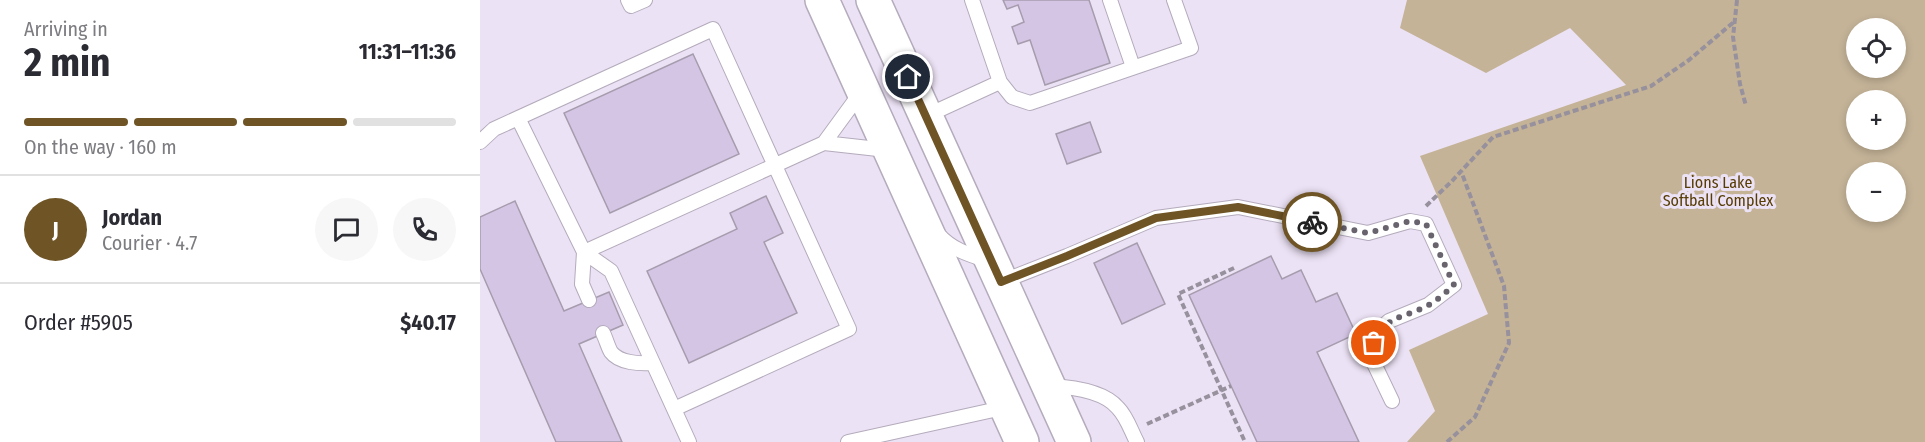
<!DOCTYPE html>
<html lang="en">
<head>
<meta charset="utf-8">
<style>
  body { margin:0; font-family:"Fira Sans Condensed",sans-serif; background:#f7f7f7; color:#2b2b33; height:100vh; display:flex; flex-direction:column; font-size:22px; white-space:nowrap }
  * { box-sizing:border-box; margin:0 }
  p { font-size:20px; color:#7c7c81 }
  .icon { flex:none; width:33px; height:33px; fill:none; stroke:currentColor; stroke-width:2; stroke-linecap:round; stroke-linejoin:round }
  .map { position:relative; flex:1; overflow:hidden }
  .sheet { display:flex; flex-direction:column; background:#fff; width:480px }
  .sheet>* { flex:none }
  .tools { position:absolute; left:1366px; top:18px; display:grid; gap:12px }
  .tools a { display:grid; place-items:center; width:60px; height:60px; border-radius:50%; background:#fff; box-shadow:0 3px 9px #0003; font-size:30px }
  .pin { position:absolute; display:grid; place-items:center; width:51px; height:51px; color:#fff; margin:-26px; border:3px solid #fff; border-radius:50%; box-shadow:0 2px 6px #0007 }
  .courier { position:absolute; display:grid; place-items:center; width:60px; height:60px; margin:-30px; border:4px solid #6f5426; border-radius:50%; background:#fff; color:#222; box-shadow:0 2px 8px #0007 }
  .overview em { font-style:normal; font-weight:700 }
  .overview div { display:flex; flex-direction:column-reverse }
  .overview { display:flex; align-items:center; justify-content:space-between; height:102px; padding:0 24px }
  h1 { font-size:39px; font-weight:700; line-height:45px }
  .bar { display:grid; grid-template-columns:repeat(4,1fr); gap:9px 6px; align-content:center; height:72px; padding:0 24px }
  .bar i { height:8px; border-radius:4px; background:#e1e1e2 }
  .bar .selected { background:#6f5426 }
  .bar p { grid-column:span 4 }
  .line { display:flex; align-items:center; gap:15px; padding:0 24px; border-top:2px solid #e1e1e2 }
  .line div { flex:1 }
  .round { display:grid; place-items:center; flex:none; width:63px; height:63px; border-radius:32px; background:#f7f7f7 }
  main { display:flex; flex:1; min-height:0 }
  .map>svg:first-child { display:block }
</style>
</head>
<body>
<main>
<section class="sheet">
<div class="overview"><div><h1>2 min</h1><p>Arriving in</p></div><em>11:31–11:36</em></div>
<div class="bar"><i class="selected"></i><i class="selected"></i><i class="selected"></i><i></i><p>On the way · 160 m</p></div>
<div class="line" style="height:108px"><b class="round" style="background:#6f5426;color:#fff">J</b><div><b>Jordan</b><p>Courier · 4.7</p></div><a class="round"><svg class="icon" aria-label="chat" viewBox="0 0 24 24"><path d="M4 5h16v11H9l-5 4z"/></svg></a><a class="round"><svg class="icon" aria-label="phone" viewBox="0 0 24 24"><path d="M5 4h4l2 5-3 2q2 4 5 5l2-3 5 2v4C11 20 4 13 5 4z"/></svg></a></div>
<div class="line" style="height:78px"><div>Order #5905</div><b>$40.17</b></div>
</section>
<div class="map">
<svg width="1445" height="442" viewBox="0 0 1445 442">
  <rect width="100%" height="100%" fill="#ece2f5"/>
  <path fill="#c4b397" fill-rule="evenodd" d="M927,0h518v442h-518l28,-31 -26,-61 79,-36 -68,-158 206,-71 -56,-57 -84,45 -86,-45zM1416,28v40h-39v-40zM1377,100h39v40h-39zM1377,172h39v40h-39z"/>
  <path fill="#d5c5e5" stroke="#a59cad" stroke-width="1.5" d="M523,0h86l21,63 -65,22 -15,-45 -12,4 -6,-17 12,-5 -6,-17 -11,4z
    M213,54l46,100 -129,59 -46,-100z
    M610,122l11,30 -34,12 -11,-30z
    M286,196l17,37 -19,9 33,71 -108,50 -42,-92 90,-42 -7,-16z
    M35,201l49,110 45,-19 14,33 -44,19 43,98h-66l-76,-173v-52z
    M657,243l28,61 -43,20 -28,-61z
    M791,256l11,23 19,-9 15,32 21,-9 19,41 -39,18 42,90h-102l-68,-147z"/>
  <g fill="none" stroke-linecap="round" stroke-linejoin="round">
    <g stroke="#b4abbc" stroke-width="16">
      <path id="service" d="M148,0l3,6 14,-6
        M492,0l28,82
        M630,0l23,67
        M382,91l-38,52 63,7
        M446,116l74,-34 12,15 18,6 161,-55 -17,-48
        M38,118l66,134 -2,32 7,16
        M0,142l14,-13 219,-100 136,300 -175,80
        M458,234c14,16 32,21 51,27
        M521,282l66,-26 89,-38 82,-11 130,26 42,-12 16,3 28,61 -26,20 -39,16 -11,10 -8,24 22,46
        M123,333c3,6 5,14 8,19 8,11 29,12 42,11
        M570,386c21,1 54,5 68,22 9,9 13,23 19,34
        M209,442l-78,-171 -27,-19 240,-109
        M368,442l159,-35"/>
    </g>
    <g stroke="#b4abbc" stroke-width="36">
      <path id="trunk" d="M342,0l200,442
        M393,0l201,442"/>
    </g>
    <path stroke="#97909d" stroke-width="4" stroke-dasharray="6 3" stroke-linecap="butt" d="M1257,0l-4,37 7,47 6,22
      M946,206l25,-24 42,-45 158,-51 38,-26 46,-39
      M754,268l-56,26 67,148
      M667,424l84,-38
      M967,442l28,-25 34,-74 -5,-57 -43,-115"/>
    <use href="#service" stroke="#fff" stroke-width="14"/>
    <use href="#trunk" stroke="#fff" stroke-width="33"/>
  </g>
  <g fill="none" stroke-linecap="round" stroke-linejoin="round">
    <path stroke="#69636e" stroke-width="6" stroke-dasharray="0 10.8" d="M832,222l56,11 42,-12 16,3 28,61c-8,7 -17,16 -27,21 -23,12 -43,10 -53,37"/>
    <path stroke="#6f5426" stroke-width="8" d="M428,77l93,205 66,-26 89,-38 82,-11 74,15"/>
  </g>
  <g text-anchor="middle" stroke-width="6" stroke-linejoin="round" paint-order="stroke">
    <g font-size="16" fill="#573c03" stroke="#ece2f5">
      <text x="1238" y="188">Lions Lake<tspan x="1238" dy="18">Softball Complex</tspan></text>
    </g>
  </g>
</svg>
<div class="tools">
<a><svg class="icon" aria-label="locate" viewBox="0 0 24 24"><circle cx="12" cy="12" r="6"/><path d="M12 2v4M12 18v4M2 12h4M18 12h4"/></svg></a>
<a>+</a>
<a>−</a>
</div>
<div class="pin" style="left:894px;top:343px;background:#ea580c"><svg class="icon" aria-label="bag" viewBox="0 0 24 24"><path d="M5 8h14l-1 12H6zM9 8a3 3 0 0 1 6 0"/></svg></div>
<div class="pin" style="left:428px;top:77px;background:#1f2937"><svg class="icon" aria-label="home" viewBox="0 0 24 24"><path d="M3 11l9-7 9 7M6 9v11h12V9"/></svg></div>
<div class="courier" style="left:832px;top:222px"><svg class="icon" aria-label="bike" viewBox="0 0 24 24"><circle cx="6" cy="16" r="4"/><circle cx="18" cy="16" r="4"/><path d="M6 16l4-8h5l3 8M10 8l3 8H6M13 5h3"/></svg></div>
</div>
</main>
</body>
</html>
